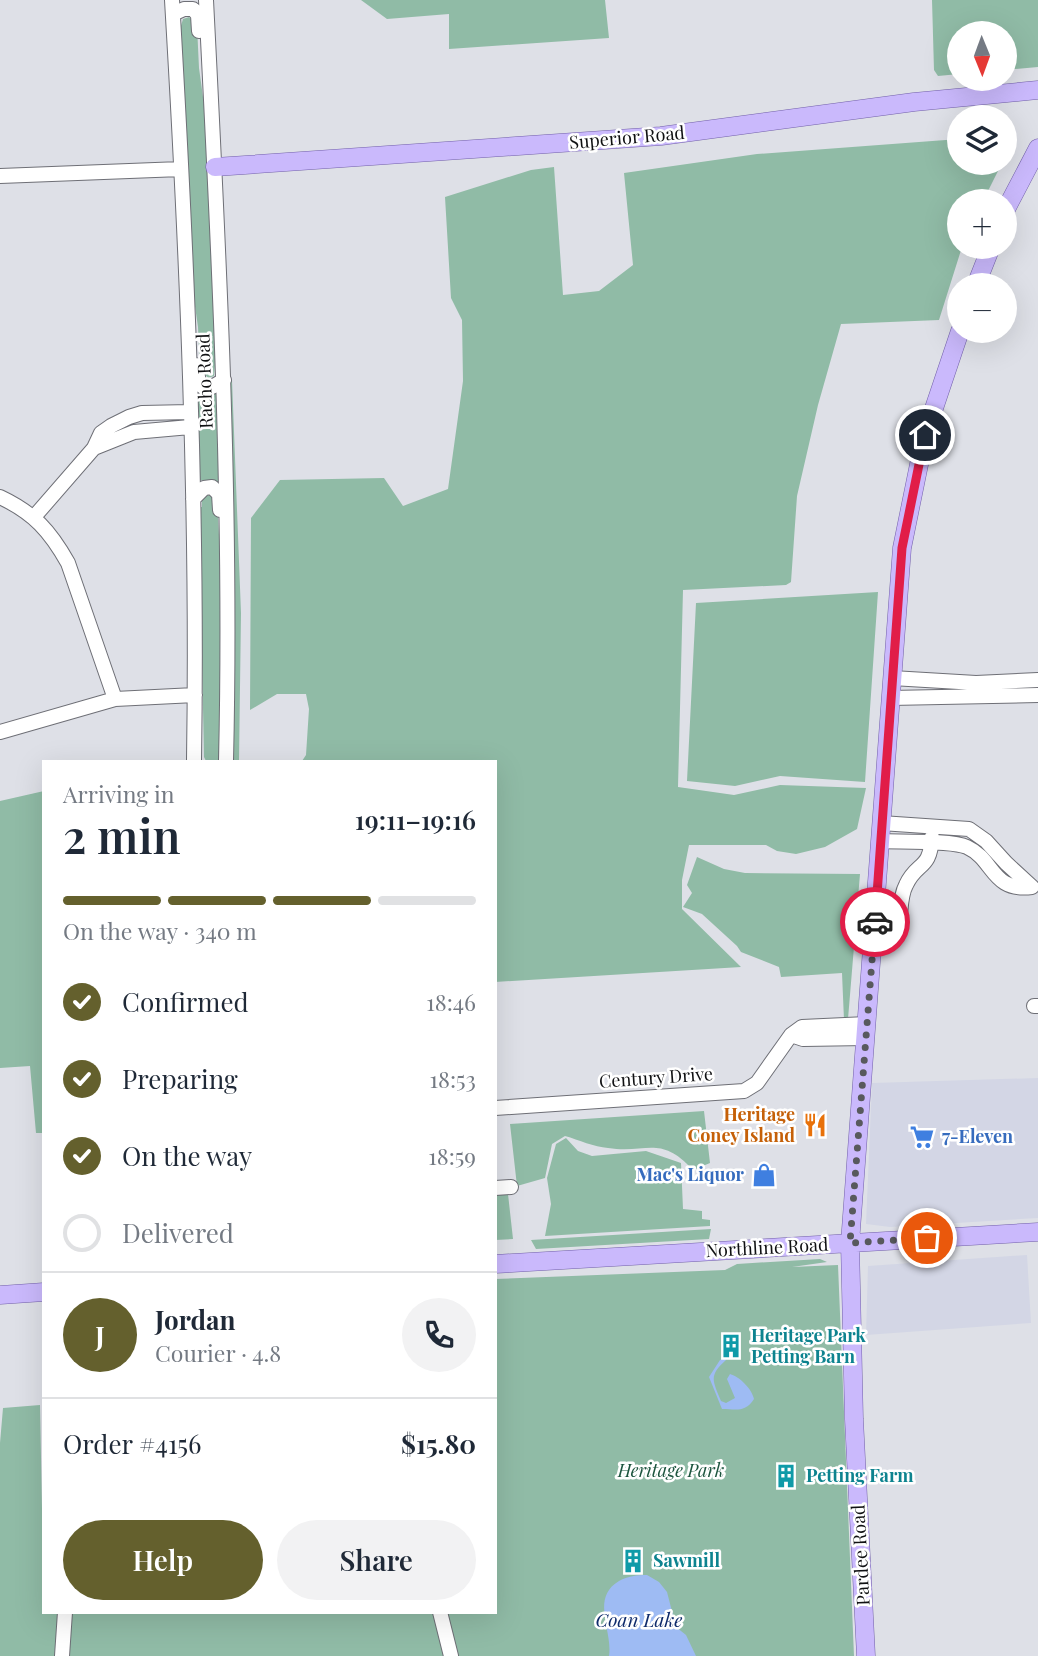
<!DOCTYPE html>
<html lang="en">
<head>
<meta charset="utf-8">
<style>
  body { margin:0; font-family:"Playfair Display",serif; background:#f2f2f3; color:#1f2937; height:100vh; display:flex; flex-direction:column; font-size:26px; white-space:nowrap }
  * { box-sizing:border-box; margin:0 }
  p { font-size:23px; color:#747a83 }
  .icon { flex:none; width:38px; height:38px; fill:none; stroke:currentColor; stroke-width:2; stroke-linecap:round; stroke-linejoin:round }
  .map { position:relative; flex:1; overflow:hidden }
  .drawer { position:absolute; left:42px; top:760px; width:455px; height:854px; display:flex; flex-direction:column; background:#fff; border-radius:0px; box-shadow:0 7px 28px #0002 }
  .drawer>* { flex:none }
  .needle { width:46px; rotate:179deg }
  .buttons { position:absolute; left:947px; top:21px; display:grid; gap:14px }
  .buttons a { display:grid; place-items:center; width:70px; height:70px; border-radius:50%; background:#fff; box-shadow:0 7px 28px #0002; font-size:35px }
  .pin { position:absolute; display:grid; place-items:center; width:60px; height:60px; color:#fff; margin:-30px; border:4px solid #fff; border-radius:50%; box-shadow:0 2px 7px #0007 }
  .courier { position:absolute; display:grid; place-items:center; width:70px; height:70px; margin:-35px; border:5px solid #e11d48; border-radius:50%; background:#fff; color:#222; box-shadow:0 2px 9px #0007 }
  .overview em { font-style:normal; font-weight:600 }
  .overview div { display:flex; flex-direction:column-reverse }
  .overview { display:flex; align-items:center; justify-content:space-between; height:119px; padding:0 21px }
  h1 { font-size:46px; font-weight:600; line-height:52px }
  .bar { display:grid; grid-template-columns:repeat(4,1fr); gap:10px 7px; align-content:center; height:84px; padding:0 21px }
  .bar i { height:9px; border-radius:5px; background:#e0e1e3 }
  .bar .active { background:#64602d }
  .bar p { grid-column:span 4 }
  .line { display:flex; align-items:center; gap:18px; padding:0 21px; border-top:2px solid #e0e1e3 }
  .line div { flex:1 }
  .round { display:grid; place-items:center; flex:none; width:74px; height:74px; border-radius:37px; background:#f2f2f3 }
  ol { padding:0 21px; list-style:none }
  li { display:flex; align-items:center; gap:21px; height:77px }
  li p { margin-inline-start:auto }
  li .icon { padding:7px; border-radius:50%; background:#64602d; color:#fff; stroke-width:4 }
  li:last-child { color:#747a83 }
  li i { width:38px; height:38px; border:4px solid #e0e1e3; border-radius:50% }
  .action { display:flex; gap:14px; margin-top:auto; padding:14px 21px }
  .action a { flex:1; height:80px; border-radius:42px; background:#64602d; color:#fff; font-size:28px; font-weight:600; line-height:80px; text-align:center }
  .action a+a { background:#f2f2f3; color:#1f2937 }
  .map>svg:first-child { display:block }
</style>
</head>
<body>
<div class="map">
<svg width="1038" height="1656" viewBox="0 0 1038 1656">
  <rect width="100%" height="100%" fill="#dee0e7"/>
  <path fill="#d3d6e5" d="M1038,1078v140l-148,9 -24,-3 6,-141z
    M1027,1255l4,68 -165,12 2,-69z"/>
  <path fill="#90bba6" d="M361,0h244l4,38 -160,11v-35l-62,5z
    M932,0h106v67l-33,3 -1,-37h-45v41l-21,2 -4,-6z
    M189,17l8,9 2,42 8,58 10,239h-2l-1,11 -6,2 -8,-9 -2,-42 -8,-55 -10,-243 3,-10z
    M959,139v24h43l-19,38h-24v46h3l-23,73 -98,4 -23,81 -21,91 -6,86 -5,3 -103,5 -5,197 56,8 46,-10 86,3 -9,41 -32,18 -29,7 -19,-3 -11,-6h-77l-7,35v29l59,58 -246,15v-221h-193l4,-6 3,-46 -3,-15h-29l-27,16 1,-192 29,-38 104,-2 19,28 45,-17 15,-108 -1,-61 -11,-22 -6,-101 86,-27 23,-3 9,128 36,-4 34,-26 -9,-92 133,-19z
    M232,380l9,233 -2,148h-7l2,-204 -5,-174z
    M217,391l3,92 -20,-3 -4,-87z
    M208,495l4,1 5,7 6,95 -4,163h-13l-2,-4 -5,-250h3v-8z
    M878,592l-13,190 -85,-6 -45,10 -48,-5 9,-178z
    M44,791v342h-8l-6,-67 -30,2v-267z
    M697,857l27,12 21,4 115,1 -12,145 -4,1 -2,-47 -61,4 -2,-10 -38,-15 -4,-6 -35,-32 -19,-7 9,-14 -5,-8z
    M704,1111l6,52 -17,7c-33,-36 -46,-16 -85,-22 -14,-1 -29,-8 -43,-12l-13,8 -7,34 -28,8 -7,-62z
    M566,1138l12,13 14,5 54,-5 35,12 2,46 19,2v8l8,1v6l-165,10 6,-32 -4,-26 9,-34z
    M508,1194l5,45 -18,1v-45z
    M711,1229l-2,10 -173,10 -5,-9z
    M820,1259l7,3 -35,5 46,-2 16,391h-854v-213l3,-35 37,-3 4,207h451v-333l230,-9 12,-6z"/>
  <path fill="#9ebbf3" d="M725,1358l1,2c-18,16 -13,21 -5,41l5,2 9,-5 -8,-19 3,-5c10,3 22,15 24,25 -9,14 -18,10 -32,10l-13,-32 11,-17z
    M647,1575l12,7 8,10 9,35 10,8 10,21h-87c4,-25 -19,-58 10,-75 9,-5 18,-6 28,-6z"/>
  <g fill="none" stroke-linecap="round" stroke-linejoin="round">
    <g stroke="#6e6f76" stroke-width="16">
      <path id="minor" d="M172,0c15,253 26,508 22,761
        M206,0c13,254 26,507 20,761
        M173,14l11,-5h9l5,6 1,16
        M0,176l181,-7
        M196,365l3,18 4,4h9l12,-7
        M94,448l40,-16 56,-5
        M0,497c34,16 50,34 68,66l47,136
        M193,499l11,-11 8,-1 7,7 1,16
        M34,517l60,-69 7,-15 10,-7 18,-9 13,-4 48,-1
        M892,678l84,5 62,-3
        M890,698l148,-3
        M0,732l115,-33 80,-4
        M880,841c19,1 72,-1 87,6 28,13 24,45 65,40l-26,-24 -20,-22 -17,-12 -88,-6
        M899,924c2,-13 1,-28 7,-39 11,-24 24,-14 26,-48
        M1034,1006h4
        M866,1038l-63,1 -12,-4 11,-8 65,-3
        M495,1108l249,-17 13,-8 34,-48
        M495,1188l16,-1
        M440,1612l11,44
        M62,1656l3,-44"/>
    </g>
    <g stroke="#7260a9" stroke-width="19">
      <path id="major" d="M215,167l446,-31 253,-34 124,-12
        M1004,213l34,-65
        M976,285l15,-38
        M495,1264l543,-32
        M0,1295l44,-3
        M866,1656l-12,-237 -4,-176 52,-695 23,-113 35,-104"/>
    </g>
    <use href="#minor" stroke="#fff" stroke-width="14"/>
    <use href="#major" stroke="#cab9fc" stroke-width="18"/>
  </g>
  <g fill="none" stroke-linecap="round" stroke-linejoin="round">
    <path stroke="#58595d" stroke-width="7" stroke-dasharray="0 12.6" d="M875,922l-25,321 77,-5"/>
    <path stroke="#e11d48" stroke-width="9" d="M875,922l27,-374 23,-113"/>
  </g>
  <defs>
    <g id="restaurant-bare" transform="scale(1.89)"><path d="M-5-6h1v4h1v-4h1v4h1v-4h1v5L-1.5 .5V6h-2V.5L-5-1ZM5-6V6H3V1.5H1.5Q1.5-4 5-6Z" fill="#e8710a" stroke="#fff" stroke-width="2.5" paint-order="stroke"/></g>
    <g id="supermarket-bare" transform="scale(1.89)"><path d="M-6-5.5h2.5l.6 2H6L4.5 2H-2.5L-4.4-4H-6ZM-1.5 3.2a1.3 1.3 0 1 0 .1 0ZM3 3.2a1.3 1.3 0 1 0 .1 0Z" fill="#3f7fe0" stroke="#fff" stroke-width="2.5" paint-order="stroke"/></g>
    <g id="shop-bare" transform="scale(1.89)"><path d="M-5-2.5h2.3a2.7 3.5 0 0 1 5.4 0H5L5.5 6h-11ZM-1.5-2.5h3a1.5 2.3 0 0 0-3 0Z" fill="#3f7fe0" stroke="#fff" stroke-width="2.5" paint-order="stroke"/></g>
    <g id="building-bare" transform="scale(1.89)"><path d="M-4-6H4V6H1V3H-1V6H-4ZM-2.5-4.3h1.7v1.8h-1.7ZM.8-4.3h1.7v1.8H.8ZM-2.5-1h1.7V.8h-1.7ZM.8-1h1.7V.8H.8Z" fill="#0f9aa8" stroke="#fff" stroke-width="2.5" paint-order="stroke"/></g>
  </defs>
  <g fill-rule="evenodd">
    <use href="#restaurant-bare" x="815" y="1125"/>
    <use href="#supermarket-bare" x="922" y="1137"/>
    <use href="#shop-bare" x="764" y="1175"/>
    <use href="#building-bare" x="731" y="1346"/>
    <use href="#building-bare" x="786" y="1476"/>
    <use href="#building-bare" x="633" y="1561"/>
  </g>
  <g text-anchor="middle" stroke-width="5" stroke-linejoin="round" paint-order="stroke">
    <g font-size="18" fill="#101113" stroke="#fff">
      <text transform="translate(627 138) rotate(-5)" y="6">Superior Road</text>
      <text transform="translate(205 381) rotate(-92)" y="6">Racho Road</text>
      <text transform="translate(656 1078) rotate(-4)" y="6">Century Drive</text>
      <text transform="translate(767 1248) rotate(-3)" y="6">Northline Road</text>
      <text transform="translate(861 1555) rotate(-93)" y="6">Pardee Road</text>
    </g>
    <g font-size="18" font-weight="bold" fill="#c56008" stroke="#fff" text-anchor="end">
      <text x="795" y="1121">Heritage<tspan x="795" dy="21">Coney Island</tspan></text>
    </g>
    <g font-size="18" font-weight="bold" fill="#366cbe" stroke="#fff" text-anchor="start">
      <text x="942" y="1143">7-Eleven</text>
      <text x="744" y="1181" text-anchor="end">Mac's Liquor</text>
    </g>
    <g font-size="18" font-weight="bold" fill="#0d838f" stroke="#fff" text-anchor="start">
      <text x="751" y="1342">Heritage Park<tspan x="751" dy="21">Petting Barn</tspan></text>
      <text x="806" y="1482">Petting Farm</text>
      <text x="653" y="1567">Sawmill</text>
    </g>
    <g font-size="18" font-style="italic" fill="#1d553f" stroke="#fff">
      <text x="671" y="1477">Heritage Park</text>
    </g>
    <g font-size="19" font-style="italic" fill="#0f2b6b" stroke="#fff">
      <text x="639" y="1627">Coan Lake</text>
    </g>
  </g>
</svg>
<div class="buttons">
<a><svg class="needle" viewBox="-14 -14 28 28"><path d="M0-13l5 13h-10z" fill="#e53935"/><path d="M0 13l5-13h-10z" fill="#747a83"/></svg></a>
<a><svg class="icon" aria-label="layers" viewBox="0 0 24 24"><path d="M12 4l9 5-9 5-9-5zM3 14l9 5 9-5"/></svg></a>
<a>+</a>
<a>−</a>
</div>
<div class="pin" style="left:927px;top:1238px;background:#ea580c"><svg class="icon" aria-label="bag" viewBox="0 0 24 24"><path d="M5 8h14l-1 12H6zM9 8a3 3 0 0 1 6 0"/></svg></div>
<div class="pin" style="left:925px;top:435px;background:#1f2937"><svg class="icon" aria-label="home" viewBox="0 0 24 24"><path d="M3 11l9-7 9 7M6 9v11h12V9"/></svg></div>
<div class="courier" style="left:875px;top:922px"><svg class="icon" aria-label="car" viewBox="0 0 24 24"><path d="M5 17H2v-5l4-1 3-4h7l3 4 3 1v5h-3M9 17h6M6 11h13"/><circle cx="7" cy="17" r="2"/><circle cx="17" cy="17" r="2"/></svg></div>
<section class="drawer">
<div class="overview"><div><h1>2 min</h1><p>Arriving in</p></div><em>19:11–19:16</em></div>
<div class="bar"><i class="active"></i><i class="active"></i><i class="active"></i><i></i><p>On the way · 340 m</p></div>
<ol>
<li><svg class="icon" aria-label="check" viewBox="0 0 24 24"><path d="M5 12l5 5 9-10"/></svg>Confirmed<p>18:46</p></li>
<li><svg class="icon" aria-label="check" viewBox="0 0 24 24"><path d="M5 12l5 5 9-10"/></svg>Preparing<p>18:53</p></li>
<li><svg class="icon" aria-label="check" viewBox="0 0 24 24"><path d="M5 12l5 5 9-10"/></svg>On the way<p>18:59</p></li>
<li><i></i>Delivered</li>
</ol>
<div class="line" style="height:126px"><b class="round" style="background:#64602d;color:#fff">J</b><div><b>Jordan</b><p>Courier · 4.8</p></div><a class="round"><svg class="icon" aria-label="phone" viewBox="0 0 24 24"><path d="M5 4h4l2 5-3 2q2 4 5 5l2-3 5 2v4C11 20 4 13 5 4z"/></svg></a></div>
<div class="line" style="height:91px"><div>Order #4156</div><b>$15.80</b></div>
<div class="action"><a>Help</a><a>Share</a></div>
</section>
</div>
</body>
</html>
